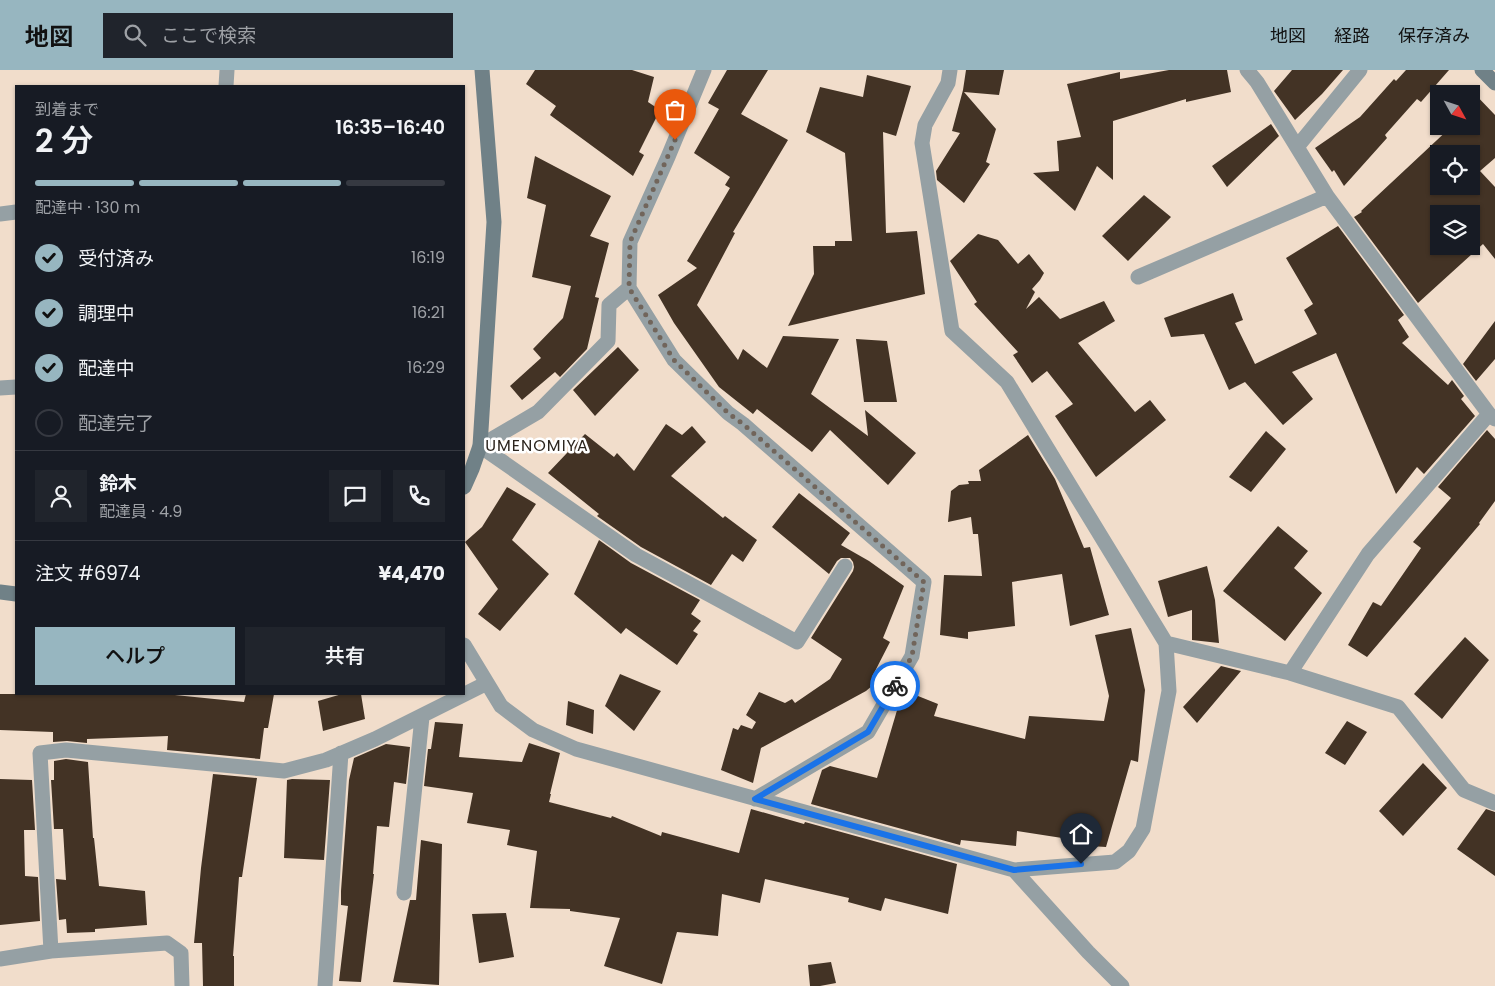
<!DOCTYPE html>
<html lang="ja">
<head>
<meta charset="utf-8">
<style>
  body { margin:0; font-family:Poppins,"Noto Sans JP",sans-serif; background:#20242c; color:#f1f3f6; height:100vh; display:flex; flex-direction:column; font-size:19px; white-space:nowrap }
  * { box-sizing:border-box; margin:0 }
  p { font-size:16px; color:#9ea1a6 }
  .icon { flex:none; width:28px; height:28px; fill:none; stroke:currentColor; stroke-width:2; stroke-linecap:round; stroke-linejoin:round }
  .map { position:relative; flex:1; overflow:hidden }
  .side { position:absolute; left:15px; top:15px; width:450px; height:610px; display:flex; flex-direction:column; background:#171b24; border-radius:0px; box-shadow:0 1px 4px #0004 }
  .side>* { flex:none }
  .needle { width:32px; rotate:130deg }
  .fabs { position:absolute; left:1430px; top:15px; display:grid; gap:10px }
  .fabs a { display:grid; place-items:center; width:50px; height:50px; border-radius:0px; background:#171b24; box-shadow:0 1px 4px #0004; font-size:25px }
  .pin { position:absolute; display:grid; place-items:center; width:42px; height:42px; color:#fff; margin:-51px -21px; border-radius:50% 50% 50% 0; rotate:-45deg; box-shadow:0 0 5px #0007 }
  .pin .icon { rotate:45deg }
  .courier { position:absolute; display:grid; place-items:center; width:50px; height:50px; margin:-25px; border:4px solid #1a73e8; border-radius:50%; background:#fff; color:#222; box-shadow:0 1px 6px #0007 }
  .overview em { font-style:normal; font-weight:600 }
  .overview div { display:flex; flex-direction:column-reverse }
  .overview { display:flex; align-items:center; justify-content:space-between; height:85px; padding:0 20px }
  h1 { font-size:32px; font-weight:600; line-height:38px }
  .bar { display:grid; grid-template-columns:repeat(4,1fr); gap:8px 5px; align-content:center; height:60px; padding:0 20px }
  .bar i { height:6px; border-radius:4px; background:#363941 }
  .bar .current { background:#97b6c0 }
  .bar p { grid-column:span 4 }
  .line { display:flex; align-items:center; gap:12px; padding:0 20px; border-top:1px solid #363941 }
  .line div { flex:1 }
  .round { display:grid; place-items:center; flex:none; width:52px; height:52px; border-radius:0px; background:#20242c }
  ol { padding:0 20px; list-style:none }
  li { display:flex; align-items:center; gap:15px; height:55px }
  li p { margin-inline-start:auto }
  li .icon { padding:5px; border-radius:50%; background:#97b6c0; color:#111; stroke-width:4 }
  li:last-child { color:#9ea1a6 }
  li i { width:28px; height:28px; border:2px solid #363941; border-radius:50% }
  .action { display:flex; gap:10px; margin-top:auto; padding:10px 20px }
  .action a { flex:1; height:58px; border-radius:0px; background:#97b6c0; color:#111; font-size:20px; font-weight:600; line-height:58px; text-align:center }
  .action a+a { background:#20242c; color:#f1f3f6 }
  header { display:flex; align-items:center; gap:30px; box-sizing:border-box; height:70px; padding:0 25px; background:#97b6c0; color:#111 }
  header strong { font-size:24px }
  nav { display:flex; gap:28px; margin-inline-start:auto; font-size:18px }
  .search { width:350px; height:45px; background:#20242c; display:flex; align-items:center; gap:12px; box-sizing:border-box; padding:0 18px; border-radius:0px; color:#9ea1a6; font-size:19px }
  .map>svg:first-child { display:block }
</style>
</head>
<body>
<header>
<strong>地図</strong>
<div class="search"><svg class="icon" aria-label="search" viewBox="0 0 24 24"><circle cx="10" cy="10" r="6"/><path d="M15 15l6 6"/></svg>ここで検索</div>
<nav><a>地図</a><a>経路</a><a>保存済み</a></nav>
</header>
<div class="map">
<svg width="1495" height="916" viewBox="0 0 1495 916">
  <rect width="100%" height="100%" fill="#f1ddcb"/>
  <path fill="#433325" fill-rule="evenodd" d="M535,0h97l22,7 -6,25 12,8 -21,42 5,3 -11,21 -83,-61 6,-9 -30,-22z
    M727,0h41l-27,44 47,26 -55,92 2,1 -38,72 41,55 5,-11 24,19 16,-32 56,3 -28,55 57,42 -3,-26 51,43 -28,32 -58,-55 -18,22 -55,-43 -4,5 -34,-27 -45,-64 -16,-28 39,-27 -10,-7 43,-73 -5,-3 5,-8 -36,-24 25,-44 -11,-6z
    M966,0h38l-5,25 -35,-3 32,37 -10,33 4,2 -26,39 -27,-23 -1,-9 24,-38 -8,-2 11,-41z
    M1169,0h58l4,22 -45,10v-3l-73,22v59l-16,-14 -22,45 -42,-38 26,-2 -2,-30 24,-4 -14,-53 53,-12v7z
    M1292,0h51l-21,24 -27,26 -21,-29z
    M1406,0h43l-28,32 -4,-3 -32,36 2,3 -43,48 -10,-16 -2,2 -17,-24 45,-31 34,-38 2,2z
    M867,5l44,11 -15,50 -13,-4 3,101 31,-2 8,63 -137,32 26,-52 -1,-28h22v-5h17l-7,-88 -39,-21 14,-45 43,10z
    M1471,20l24,25v43l-15,13 15,16v72l-12,-15 -65,59 -64,-86 8,-5 -1,-1 91,-85h19zM1439,84h32v32h-32zM1439,144h32v32h-32z
    M1271,54l8,12 -52,51 -15,-21z
    M535,86l76,40 -21,40 19,7 -14,54 4,1 -12,51 -27,28 -5,-5 -33,28 -12,-14 31,-28 -8,-9 30,-31 8,-32 -39,-9 14,-72 -19,-7z
    M1144,125l27,22 -43,44 -26,-25z
    M1338,156l66,89 -6,5 11,17 -7,6 46,42 4,-5 12,16 -3,3 14,17 -51,58 -7,-7 -21,27 -60,-141 -44,19 21,27 -30,26 -38,-43 -16,8 -25,-56 -33,3 -7,-19 69,-25 10,27 -8,3 20,41 62,-30 -13,-24 9,-6 -27,-46z
    M978,164l20,6 20,24 11,-10 15,19 -4,7 -8,9 3,3 -9,17 13,-12 21,22 44,-18 11,20 -37,22 57,69 15,-12 16,20 -70,57 -41,-61 18,-12 -26,-33 -15,12 -19,-28 5,-3 -44,-48 3,-2 -27,-41z
    M1495,251v38l-19,22 -13,-17z
    M856,269l31,2 10,61h-33z
    M618,277l21,23 -44,46 -22,-26z
    M666,354l16,11 10,-9 14,16 -35,34 52,42 2,-2 32,24 -14,22 -11,-8 -21,31 -70,-38 -44,-31 2,-2 -51,-41 37,-39 29,23 3,-4 17,18z
    M1487,360l8,9v62l-16,22 1,1 -113,133 -19,-12 25,-43 8,4 40,-58 -8,-6 38,-44 -13,-11z
    M1266,361l20,18 -35,43 -22,-15z
    M1028,365l27,44 29,69 6,-1 19,68 -39,11 -8,-52 -50,8 3,44 -47,6v7l-28,-4 4,-60 38,1 -4,-42h-5l-2,-17 -23,5 3,-31 8,-6 10,-1 -1,-3h13l-2,-11z
    M507,417l29,17 -24,36 37,34 -49,57 -22,-17 20,-25 -33,-47 17,-15z
    M799,423l51,40 -9,12 28,16 35,25 -21,52 7,4 -18,35 7,3 -13,11 -105,57 -8,35 -32,-13 12,-42 5,2 3,-5 11,4 4,-7 -10,-7 13,-23 26,11 7,-4 3,4 35,-24 12,-20 -31,-21 42,-67 1,-4 -1,-5 -3,-4h-9l-4,3 -8,13 -57,-47z
    M1278,456l30,25 -14,17 28,25 -37,48 -62,-50z
    M599,470l32,23 69,37 -9,14 10,7 -8,10 5,3 -21,31 -51,-37 -5,6 -47,-40z
    M1207,496l8,34 4,43 -27,-3v-30l-24,7 -10,-36z
    M1131,558l14,62 -7,72 -7,-2 -25,87 -32,-2 1,-5 -58,-9 -1,15 -55,-6 -1,5 -149,-41 11,-34 8,-4 47,12 26,-88 35,14 -4,12 91,23 4,-23 75,5 5,-25 -14,-61z
    M1465,567l24,23 -47,59 -28,-25z
    M1221,596l20,5 -44,52 -14,-16z
    M620,604l41,17 -27,40 -29,-25z
    M0,624h165l79,8 2,-8h28l-6,34h-4l-4,31 -93,-9 1,-14 -81,3v4l-20,-2 -14,1v-10l-53,-2z
    M342,624h19l4,25 -42,12 -5,-30z
    M568,631l26,9 -1,24 -27,-9z
    M1347,651l20,11 -22,33 -20,-12z
    M435,652l28,2 -4,33 63,5 7,-19 31,10 -10,41h1l-2,8 62,16 1,-2 49,20 1,-4 77,21 12,-44 53,15 1,-2 152,42 -9,50 -63,-16 -4,13 -33,-9 1,-4 -84,-19 -5,24 -38,-9 -4,42 -41,-4 -15,52 -58,-18 16,-48 -50,-7v-2l-40,-1 7,-57 -30,-6 3,-15 -43,-7 6,-30 -49,-7 4,-37h3z
    M386,674l24,3 -4,37 -12,-2 -5,45 -12,-1 -4,48h1l-13,108 -22,-1 9,-75 -7,-1v-14l8,-111 5,-22z
    M66,689l22,3 5,76h1l5,48 46,5 2,34 -52,4v3l-28,1 -1,-14 -7,1 -3,-41 10,1 -3,-51h-9l-3,-49h3v-19z
    M1423,693l24,25 -44,48 -24,-25z
    M213,704l44,4 -15,99h-3l-6,79h1v30h-31l-1,-43h-8l7,-75z
    M0,709l32,1 3,50h-11l1,46 13,1 2,44 -40,4z
    M292,709l38,1 -6,80 -40,-2 3,-78z
    M1486,739l9,3v64l-38,-27z
    M421,770l21,4 -3,141 -46,-3 17,-82h6z
    M506,843l8,44 -35,6 -7,-49z
    M831,892l5,21 -16,3h-10l-2,-21z"/>
  <g fill="none" stroke-linecap="round" stroke-linejoin="round">
    <path stroke="#95a0a4" stroke-width="15" d="M704,0l-36,87 -38,85 -1,46 45,72 54,53 15,11 181,158 -12,74 -44,76 -113,67
      M1247,0l10,12 70,114 162,218 6,5
      M226,16l1,-16
      M1297,77l63,-77
      M0,144l16,-2
      M1138,207l189,-81
      M629,218l-20,17 -1,36 -70,71 -58,34 156,109 161,87 48,-76
      M0,318l16,-1
      M1166,573l124,30 108,34 66,83 31,13
      M464,575l37,61 32,24 43,19 438,121 101,-8 14,-11 14,-22 26,-138 -3,-48 -159,-261 -55,-51 -30,-188 3,-18 23,-42 2,-13
      M1290,603l78,-119 121,-140
      M1014,800l74,82 34,34
      M404,823l18,-176
      M51,881l116,-8 14,10 1,33
      M0,889l51,-8 -11,-198 26,-3 218,21 42,-11 49,-21 112,-56
      M325,916l16,-233"/>
    <path stroke="#708187" stroke-width="15" d="M1482,0l13,13
      M464,417l8,-18 8,-23 14,-224 -12,-152
      M0,522l16,2"/>
  </g>
  <g fill="none" stroke-linecap="round" stroke-linejoin="round">
    <path stroke="#71655b" stroke-width="5" stroke-dasharray="0 9" d="M675,70l-45,102 -1,46 45,72 54,53 15,11 181,158 -12,74 -17,30"/>
    <path stroke="#1a73e8" stroke-width="6" d="M895,616l-27,46 -113,67 259,71 67,-6"/>
  </g>
  <g text-anchor="middle" stroke-width="5" stroke-linejoin="round" paint-order="stroke">
    <g font-size="16" letter-spacing="1" fill="#2c251e" stroke="#fff">
      <text x="537" y="381">UMENOMIYA</text>
    </g>
  </g>
</svg>
<div class="fabs">
<a><svg class="needle" viewBox="-14 -14 28 28"><path d="M0-13l5 13h-10z" fill="#e53935"/><path d="M0 13l5-13h-10z" fill="#9ea1a6"/></svg></a>
<a><svg class="icon" aria-label="locate" viewBox="0 0 24 24"><circle cx="12" cy="12" r="6"/><path d="M12 2v4M12 18v4M2 12h4M18 12h4"/></svg></a>
<a><svg class="icon" aria-label="layers" viewBox="0 0 24 24"><path d="M12 4l9 5-9 5-9-5zM3 14l9 5 9-5"/></svg></a>
</div>
<div class="pin" style="left:675px;top:70px;background:#ea580c"><svg class="icon" aria-label="bag" viewBox="0 0 24 24"><path d="M5 8h14l-1 12H6zM9 8a3 3 0 0 1 6 0"/></svg></div>
<div class="pin" style="left:1081px;top:794px;background:#1f2937"><svg class="icon" aria-label="home" viewBox="0 0 24 24"><path d="M3 11l9-7 9 7M6 9v11h12V9"/></svg></div>
<div class="courier" style="left:895px;top:616px"><svg class="icon" aria-label="bike" viewBox="0 0 24 24"><circle cx="6" cy="16" r="4"/><circle cx="18" cy="16" r="4"/><path d="M6 16l4-8h5l3 8M10 8l3 8H6M13 5h3"/></svg></div>
<section class="side">
<div class="overview"><div><h1>2 分</h1><p>到着まで</p></div><em>16:35–16:40</em></div>
<div class="bar"><i class="current"></i><i class="current"></i><i class="current"></i><i></i><p>配達中 · 130 m</p></div>
<ol>
<li><svg class="icon" aria-label="check" viewBox="0 0 24 24"><path d="M5 12l5 5 9-10"/></svg>受付済み<p>16:19</p></li>
<li><svg class="icon" aria-label="check" viewBox="0 0 24 24"><path d="M5 12l5 5 9-10"/></svg>調理中<p>16:21</p></li>
<li><svg class="icon" aria-label="check" viewBox="0 0 24 24"><path d="M5 12l5 5 9-10"/></svg>配達中<p>16:29</p></li>
<li><i></i>配達完了</li>
</ol>
<div class="line" style="height:90px"><a class="round"><svg class="icon" aria-label="person" viewBox="0 0 24 24"><circle cx="12" cy="8" r="4"/><path d="M4 21q1-7 8-7t8 7"/></svg></a><div><b>鈴木</b><p>配達員 · 4.9</p></div><a class="round"><svg class="icon" aria-label="chat" viewBox="0 0 24 24"><path d="M4 5h16v11H9l-5 4z"/></svg></a><a class="round"><svg class="icon" aria-label="phone" viewBox="0 0 24 24"><path d="M5 4h4l2 5-3 2q2 4 5 5l2-3 5 2v4C11 20 4 13 5 4z"/></svg></a></div>
<div class="line" style="height:65px"><div>注文 #6974</div><b>¥4,470</b></div>
<div class="action"><a>ヘルプ</a><a>共有</a></div>
</section>
</div>
</body>
</html>
